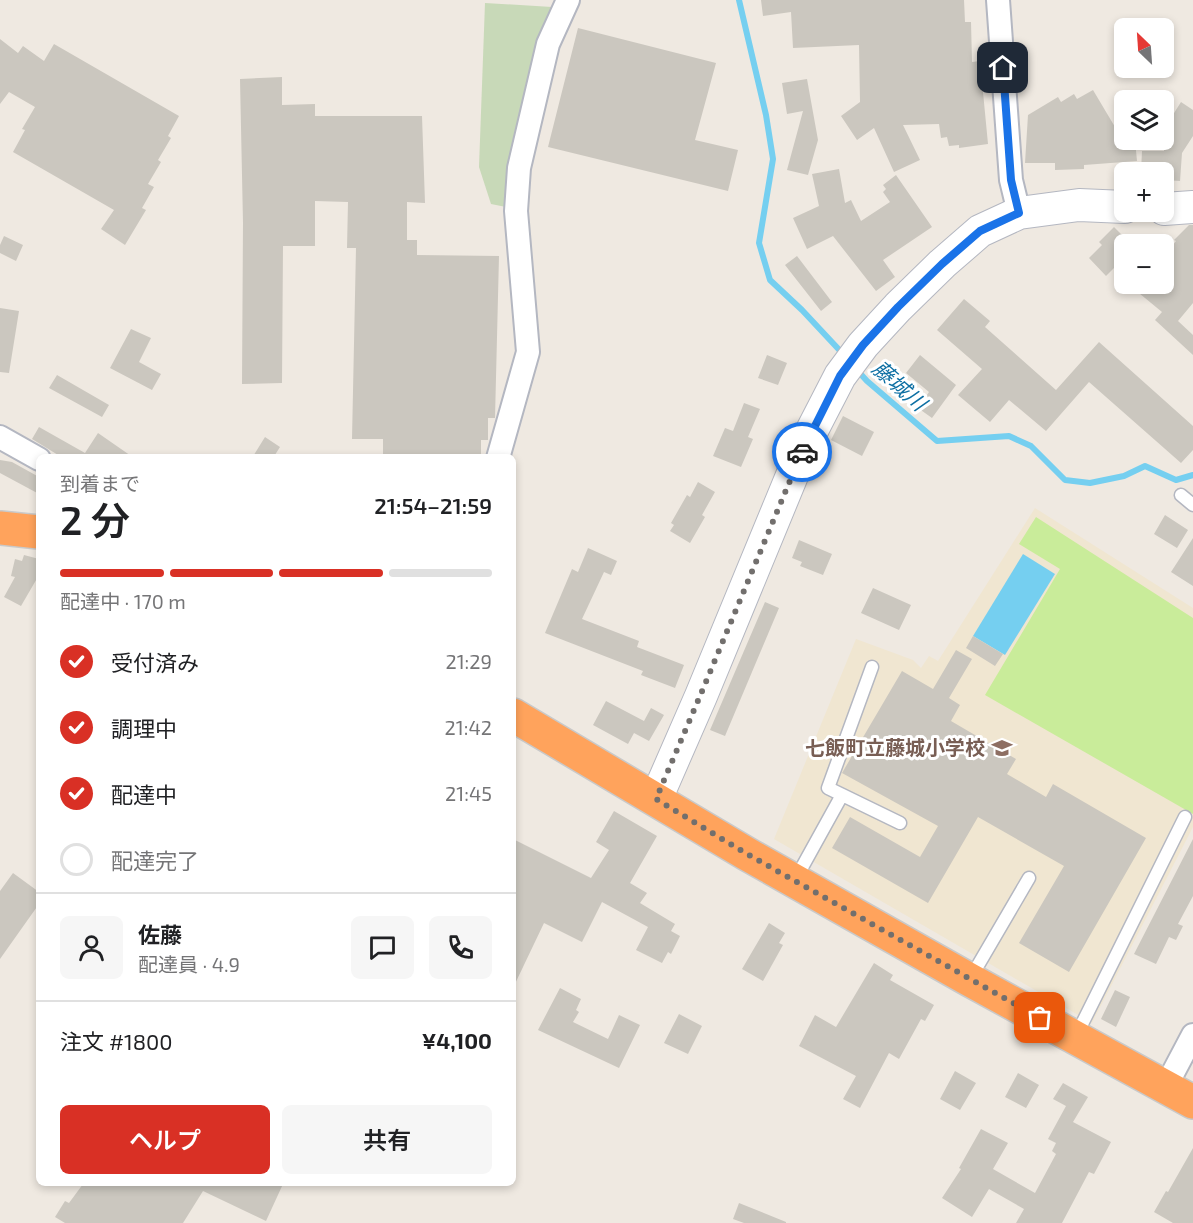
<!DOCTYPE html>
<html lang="ja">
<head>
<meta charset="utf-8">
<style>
  body { margin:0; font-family:"Exo 2","Noto Sans JP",sans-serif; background:#f6f6f6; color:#202124; height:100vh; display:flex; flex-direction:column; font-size:22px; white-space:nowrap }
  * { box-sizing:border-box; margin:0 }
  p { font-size:20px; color:#757577 }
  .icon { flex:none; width:33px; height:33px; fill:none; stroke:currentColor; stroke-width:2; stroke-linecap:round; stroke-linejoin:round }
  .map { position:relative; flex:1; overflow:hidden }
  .details { position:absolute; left:36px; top:454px; width:480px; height:732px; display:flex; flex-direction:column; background:#fff; border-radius:9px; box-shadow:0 3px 9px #0003 }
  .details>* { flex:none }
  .needle { width:39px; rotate:335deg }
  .buttons { position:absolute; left:1114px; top:18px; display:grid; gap:12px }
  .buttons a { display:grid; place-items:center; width:60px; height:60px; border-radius:9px; background:#fff; box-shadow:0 3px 9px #0003; font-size:30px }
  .pin { position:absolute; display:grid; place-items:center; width:51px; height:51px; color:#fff; margin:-26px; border-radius:12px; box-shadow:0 3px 9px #0006 }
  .courier { position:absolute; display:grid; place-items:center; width:60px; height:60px; margin:-30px; border:4px solid #1a73e8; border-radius:50%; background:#fff; color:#222; box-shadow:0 2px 8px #0007 }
  .overview em { font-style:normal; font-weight:600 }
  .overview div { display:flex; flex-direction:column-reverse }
  .overview { display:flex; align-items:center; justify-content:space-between; height:102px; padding:0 24px }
  h1 { font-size:39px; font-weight:600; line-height:45px }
  .bar { display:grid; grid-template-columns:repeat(4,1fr); gap:9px 6px; align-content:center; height:72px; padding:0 24px }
  .bar i { height:8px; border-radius:4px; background:#e0e0e0 }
  .bar .selected { background:#d93025 }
  .bar p { grid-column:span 4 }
  .line { display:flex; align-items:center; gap:15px; padding:0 24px; border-top:2px solid #e0e0e0 }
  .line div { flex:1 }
  .round { display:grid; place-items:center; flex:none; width:63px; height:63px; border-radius:9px; background:#f6f6f6 }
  ol { padding:0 24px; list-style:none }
  li { display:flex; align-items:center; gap:18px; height:66px }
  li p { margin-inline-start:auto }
  li .icon { padding:6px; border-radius:50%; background:#d93025; color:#fff; stroke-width:4 }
  li:last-child { color:#757577 }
  li i { width:33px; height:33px; border:3px solid #e0e0e0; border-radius:50% }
  .button { display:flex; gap:12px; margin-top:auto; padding:12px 24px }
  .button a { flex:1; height:69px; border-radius:9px; background:#d93025; color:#fff; font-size:24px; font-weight:600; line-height:69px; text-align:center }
  .button a+a { background:#f6f6f6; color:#202124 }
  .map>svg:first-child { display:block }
</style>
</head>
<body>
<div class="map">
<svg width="1193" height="1223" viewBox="0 0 1193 1223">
  <rect width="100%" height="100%" fill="#efe9e1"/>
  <path fill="#f0e6d1" d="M1035,508l158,100v219l-101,196 -318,-184 82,-200 57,21 8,8 8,-12 9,5z"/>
  <path fill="#c8d9b8" d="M485,3l67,4 -46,200 -15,-3 -12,-37z"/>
  <path fill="#c9ec9a" d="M1036,517l157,101v196l-208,-119 75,-126 -41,-25z"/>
  <path fill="#75cff0" d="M1023,554l32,20 -50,81 -32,-19z"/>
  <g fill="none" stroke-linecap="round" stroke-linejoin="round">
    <path stroke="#75cff0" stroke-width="6" d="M739,0l27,115 7,44 -14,84 11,37 32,30 42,45
      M857,370l10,11 70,60 72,-5 22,10 34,34 25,3 34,-7 21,-10 31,14 17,-5"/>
  </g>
  <path fill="#cbc7bf" d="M761,0h203l1,22h6l1,40 8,-1 8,83 -29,4v-3l-10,1 -2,-9 -6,1 -2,-14 -36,1 17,35 -26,12 -20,-44 -17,12 -16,-24 19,-14 -1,-57 -66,3 -2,-36 -28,4z
    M578,28l138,35 -21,77 43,10 -10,41 -180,-44z
    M0,39l18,14 5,-7 21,15 10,-17 125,72 -11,20 3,2 -13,22 3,2 -13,22 6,3 -12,21 4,2 -21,35 -24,-16 13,-19 -101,-58 12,-22 -3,-1 13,-22 -26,-15 -9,12z
    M282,77v28l33,-1v12h107l3,87 -18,-1v38h10v15l82,1 -4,162h-7v22h-7v18h-98v-19h-31l4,-191h-9l1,-46 -33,-1v45h-32l-1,137 -40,1 1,-161 -3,-144z
    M807,79l11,61 -10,35 -21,-5 16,-59 -16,3 -5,-31z
    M1093,90l22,37 10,-1v14h10l2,21 -53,4v4l-29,1v-7h-30l3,-48 30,-18 3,5 13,-8 3,5z
    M1181,102l12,8v26l-11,17 -2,28 -16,-1v-8h-23l1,-21h22v-22z
    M839,169l6,34 6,-3 10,21 29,-19 -7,-10 3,-3 -3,-4 13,-10 36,52 -49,33 12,17 -19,14 -43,-55 -26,13 -14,-31 26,-12 -7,-32z
    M1189,225h4v78l-15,18 15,14v20l-38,-35 7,-8 -34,-28h36v-28l12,-15 -2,-1z
    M1114,227l11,11v19l-19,19 -17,-18 13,-13 -3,-3z
    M4,236l19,9 -7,16 -16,-8v-8z
    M797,256l35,46 -11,9 -36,-46z
    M964,299l26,22 -5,6 71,63 43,-48 94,84v24l-12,13 -92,-81 -43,49 -37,-31 -19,22 -32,-27 24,-26 -45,-39z
    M0,308l19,3 -10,62 -9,-1z
    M131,329l20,9 -12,24 22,12 -9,16 -42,-22z
    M767,355l20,8 -9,22 -20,-7z
    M920,355l36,30 -24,33 -14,-10 11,-16 -23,-19z
    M57,375l52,30 -7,12 -53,-29z
    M744,403l16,6 -12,28 5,2 -12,28 -28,-11 12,-28 8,3z
    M843,416l31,16 -12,24 -31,-16z
    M39,427l46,26 13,-20 36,25h-71l-31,-19z
    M265,437l15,10 -7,11h-21z
    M0,460l12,2 27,15v17l-39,-21z
    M698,482l17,10 -13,23 3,2 -15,26 -20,-12 4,-6 -3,-2 16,-28 3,2z
    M1165,515l23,15 -11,18 -23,-14z
    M1193,538v48l-22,-14z
    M799,540l33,14 -9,21 -23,-9 2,-4 -10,-4z
    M588,548l29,13 -6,14 -7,-3 -22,47 57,22 -2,6 47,18 -9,23 -34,-13 2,-4 -98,-38 27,-64 6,3z
    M24,555l15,4v16l-18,31 -17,-9 11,-20 -4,-1 4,-17 7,2z
    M873,588l38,17 -12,25 -38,-17z
    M765,602l14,6 -54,128 -15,-6z
    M973,636l30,18 -8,12 -29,-18z
    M956,650l16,9 -23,39 11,7 -9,16 65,38 -9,15 39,23 7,-13 93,54 -77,134 -50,-29 45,-77 -86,-49 -50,86 -96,-55 18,-31 70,40 18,-31 -96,-53 60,-102 31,18z
    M606,701l38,20 7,-13 13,7 -15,26 -15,-8 -6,11 -35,-19z
    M614,811l43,25 -27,47 17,10 -7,10 35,21 -4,7 9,5 -9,18 -3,-2 -6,11 -26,-13 12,-23 -46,-25 -20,40 -38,-19 -31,65v-149l78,39 18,-28 -13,-8z
    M1193,839v57l-15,28 5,2 -7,14 -7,-3 -13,27 -22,-10z
    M13,873l26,19v12l-39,55v-68z
    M769,923l16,10 -6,10 4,2 -20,36 -21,-12z
    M874,963l19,12 -3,5 44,25 -9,16 -4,-2 -22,40 -10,-6 -29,55 -17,-9 13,-23 -57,-30 16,-31 21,12z
    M560,988l21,11 -5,11 3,2 -6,10 35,17 11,-24 21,10 -21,43 -81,-38z
    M1115,990l15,7 -14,30 -15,-8z
    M679,1014l23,12 -14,28 -24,-11z
    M955,1071l21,12 -16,27 -20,-11z
    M1018,1073l21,12 -13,23 -21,-11z
    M1063,1083l25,14 -15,25 38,20 -17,32 -5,-2 -27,51h-46l8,-14 -35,-20 -17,28 -30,-19 19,-29 -2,-1 22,-39 27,14 -15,26 42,24 21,-39 -4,-3 4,-8 -8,-4 18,-33 -13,-7z
    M1193,1148v75h-20l-19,-11 12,-21 2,1z
    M83,1184h200l-17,37 -63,-30 -20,32h-118l-10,-6 10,-16 4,2z
    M739,1203l47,19v1h-42l-11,-4z"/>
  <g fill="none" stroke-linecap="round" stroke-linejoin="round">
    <g stroke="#b4b7c1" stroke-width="15">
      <path id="lane" d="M1181,495l12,10
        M872,667l-44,121 72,35
        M795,880l47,-85
        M970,979l59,-101
        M1076,1036l109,-219"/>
    </g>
    <g stroke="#b4b7c1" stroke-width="26">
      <path id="street" d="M998,0l13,180 8,33
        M0,437l39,22
        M498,458l30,-106 -12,-141 3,-43 29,-124 20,-44
        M1165,1088l28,-53"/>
    </g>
    <g stroke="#b4b7c1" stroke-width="34">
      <path id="secondary" d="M1164,209l29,-2
        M656,799l45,-103 104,-252 35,-68 23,-31 35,-38 44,-43 38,-33 39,-18 60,-8 46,2"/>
    </g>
    <g stroke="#c9c9c9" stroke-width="36">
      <path id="highway" d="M0,528l39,4
        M513,715l234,139 223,126 223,122"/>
    </g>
    <use href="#lane" stroke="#fff" stroke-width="12"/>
    <use href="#street" stroke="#fff" stroke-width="22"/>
    <use href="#secondary" stroke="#fff" stroke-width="32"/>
    <use href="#highway" stroke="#ffa35c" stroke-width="33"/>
  </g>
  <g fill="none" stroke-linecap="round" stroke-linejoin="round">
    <path stroke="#726f6d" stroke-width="6" stroke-dasharray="0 10.8" d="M802,452l-102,244 -44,103 91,55 293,164"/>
    <path stroke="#1a73e8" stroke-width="8" d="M802,452l38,-76 23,-31 35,-38 44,-43 38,-33 39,-18 -8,-33 -8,-112"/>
  </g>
  <defs>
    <g id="school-bare" transform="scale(1.62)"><path d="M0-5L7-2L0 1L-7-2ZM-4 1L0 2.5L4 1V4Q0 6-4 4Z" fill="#8d6e63" stroke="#fff" stroke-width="2.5" paint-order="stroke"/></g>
  </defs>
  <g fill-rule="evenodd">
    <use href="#school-bare" x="1002" y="748"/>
  </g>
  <g text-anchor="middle" stroke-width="6" stroke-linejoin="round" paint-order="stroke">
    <g font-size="20" font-weight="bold" fill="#785e54" stroke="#fff" text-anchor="end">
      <text x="985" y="755">七飯町立藤城小学校</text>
    </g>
    <g font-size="21" font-style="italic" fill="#0d6fa3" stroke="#fff">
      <text transform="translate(899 386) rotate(41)" y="7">藤城川</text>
    </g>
  </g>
</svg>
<div class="buttons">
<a><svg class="needle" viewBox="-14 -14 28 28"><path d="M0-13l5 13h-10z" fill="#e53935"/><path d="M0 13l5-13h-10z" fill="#757577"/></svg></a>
<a><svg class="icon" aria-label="layers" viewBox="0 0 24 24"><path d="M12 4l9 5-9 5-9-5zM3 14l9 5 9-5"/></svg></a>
<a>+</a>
<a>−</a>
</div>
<div class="pin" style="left:1040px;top:1018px;background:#ea580c"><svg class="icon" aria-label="bag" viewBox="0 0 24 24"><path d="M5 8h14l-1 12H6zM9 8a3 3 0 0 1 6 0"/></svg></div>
<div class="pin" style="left:1003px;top:68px;background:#1f2937"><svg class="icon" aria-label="home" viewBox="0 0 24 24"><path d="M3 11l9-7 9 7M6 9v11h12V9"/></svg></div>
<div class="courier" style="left:802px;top:452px"><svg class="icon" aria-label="car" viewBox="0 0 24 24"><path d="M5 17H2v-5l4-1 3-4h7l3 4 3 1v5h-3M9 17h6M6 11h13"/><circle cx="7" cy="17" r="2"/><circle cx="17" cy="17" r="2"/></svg></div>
<section class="details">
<div class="overview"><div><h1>2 分</h1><p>到着まで</p></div><em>21:54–21:59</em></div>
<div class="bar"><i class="selected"></i><i class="selected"></i><i class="selected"></i><i></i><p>配達中 · 170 m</p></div>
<ol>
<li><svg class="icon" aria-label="check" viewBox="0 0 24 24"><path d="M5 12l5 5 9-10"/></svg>受付済み<p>21:29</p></li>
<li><svg class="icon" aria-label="check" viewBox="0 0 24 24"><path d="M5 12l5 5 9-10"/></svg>調理中<p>21:42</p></li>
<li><svg class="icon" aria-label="check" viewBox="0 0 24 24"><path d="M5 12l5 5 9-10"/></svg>配達中<p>21:45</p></li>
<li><i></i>配達完了</li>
</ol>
<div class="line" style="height:108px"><a class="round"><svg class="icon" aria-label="person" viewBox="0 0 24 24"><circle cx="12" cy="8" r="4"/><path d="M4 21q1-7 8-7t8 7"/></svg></a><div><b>佐藤</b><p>配達員 · 4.9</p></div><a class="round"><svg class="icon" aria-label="chat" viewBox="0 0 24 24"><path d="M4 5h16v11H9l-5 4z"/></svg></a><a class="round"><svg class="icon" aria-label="phone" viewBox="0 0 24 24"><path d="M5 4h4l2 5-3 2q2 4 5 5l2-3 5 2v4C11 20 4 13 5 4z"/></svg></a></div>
<div class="line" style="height:78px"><div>注文 #1800</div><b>¥4,100</b></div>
<div class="button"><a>ヘルプ</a><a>共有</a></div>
</section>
</div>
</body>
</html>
